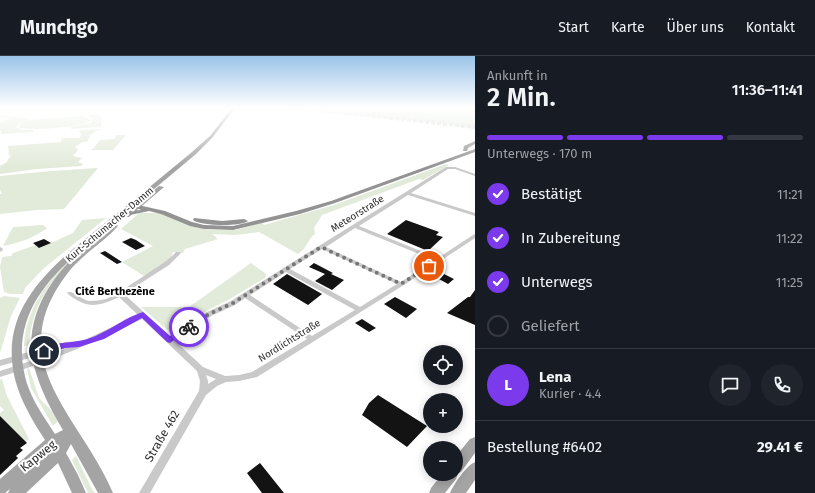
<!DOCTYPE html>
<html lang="de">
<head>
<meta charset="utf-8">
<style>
  body { margin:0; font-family:"Fira Sans",sans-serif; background:#20242c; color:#f1f3f6; height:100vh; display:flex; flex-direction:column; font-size:15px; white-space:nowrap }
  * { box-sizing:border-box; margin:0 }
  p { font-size:13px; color:#9ea1a6 }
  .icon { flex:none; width:22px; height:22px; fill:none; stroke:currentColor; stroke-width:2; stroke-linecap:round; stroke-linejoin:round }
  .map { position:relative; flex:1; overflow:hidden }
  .sheet { display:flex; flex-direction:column; background:#171b24; width:340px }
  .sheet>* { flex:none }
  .controls { position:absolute; left:423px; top:289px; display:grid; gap:8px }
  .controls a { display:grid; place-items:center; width:40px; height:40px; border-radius:50%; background:#171b24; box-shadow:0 2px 10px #0003; font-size:20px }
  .pin { position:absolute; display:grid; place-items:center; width:34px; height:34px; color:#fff; margin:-17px; border:2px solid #fff; border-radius:50%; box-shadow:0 1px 4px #0007 }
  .courier { position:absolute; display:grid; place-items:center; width:40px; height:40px; margin:-20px; border:3px solid #7c3aed; border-radius:50%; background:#fff; color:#222; box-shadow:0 1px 5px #0007 }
  .headline em { font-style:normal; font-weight:600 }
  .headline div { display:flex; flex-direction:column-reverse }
  .headline { display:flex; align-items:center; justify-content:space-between; height:68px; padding:0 12px }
  h1 { font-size:26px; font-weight:600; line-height:30px }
  .bar { display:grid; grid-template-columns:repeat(4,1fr); gap:6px 4px; align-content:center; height:48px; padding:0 12px }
  .bar i { height:5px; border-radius:3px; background:#363941 }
  .bar .on { background:#7c3aed }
  .bar p { grid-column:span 4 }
  .line { display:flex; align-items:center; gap:10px; padding:0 12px; border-top:1px solid #363941 }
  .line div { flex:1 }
  .round { display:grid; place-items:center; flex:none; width:42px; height:42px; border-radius:21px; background:#20242c }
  ol { padding:0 12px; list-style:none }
  li { display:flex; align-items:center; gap:12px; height:44px }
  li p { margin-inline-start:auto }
  li .icon { padding:4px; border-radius:50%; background:#7c3aed; color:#fff; stroke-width:4 }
  li:last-child { color:#9ea1a6 }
  li i { width:22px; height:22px; border:2px solid #363941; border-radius:50% }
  header { display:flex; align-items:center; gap:24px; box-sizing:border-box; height:56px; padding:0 20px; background:#171b24; border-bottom:1px solid #363941 }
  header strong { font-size:19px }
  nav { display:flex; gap:22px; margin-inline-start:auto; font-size:14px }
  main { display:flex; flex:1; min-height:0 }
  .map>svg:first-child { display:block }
</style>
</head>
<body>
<header>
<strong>Munchgo</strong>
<nav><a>Start</a><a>Karte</a><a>Über uns</a><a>Kontakt</a></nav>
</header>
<main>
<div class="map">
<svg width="475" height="437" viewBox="0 0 475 437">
  <rect width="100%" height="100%" fill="#fff"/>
  <path fill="#e2ead9" d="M258,51h217v22l-36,-6z
    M97,58l5,3 -2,1 2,3h-3l3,1 -1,3h-5h5v2l-30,2v-2l20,-4 2,-4 -6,-3z
    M0,59l30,4 -1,1 54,-4 8,4c-8,8 -65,11 -73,7l2,-3 8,-4 -8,3 -4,4 6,3h11v2l-33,2 2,-2 -2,-1h2h-2v-8l12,-5 -12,-1z
    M103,73l-9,2 1,1 -6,4h1l-3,6h-5l-7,5 3,3 -5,6 9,2 -4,4 5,2 -2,2 -44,3 -37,5v-8l7,-4 1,-3 3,-2 -2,-3h-1l1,-2 -1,-6 53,-4 1,-4h18l1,-4 -2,-4z
    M117,79h9l-13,15h-23l3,-1 7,-9 14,-1z
    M446,108l3,1 -26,15 -4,-1 -97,36 -8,13 1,6c-8,5 -7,14 -17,20l-39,-22 -24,3 -23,-1 6,5 -33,10 -2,4 -10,-1 -3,8 -26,16 -22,-14 31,-16 -32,-17 18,-16h24l32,14 14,3h27l26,-7 2,2 70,-20z
    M98,112l-34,41 -27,1 -37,4v-20h2l-2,-4v-14l52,-5z
    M133,151c-3,7 -18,16 -25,22 -39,33 -75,60 -79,116l-5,1c3,-64 64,-101 109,-139z
    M106,162l-63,51 -18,19 -2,6h-13l-6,-2 -4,-25 2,-10 9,-1 2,-3 23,-8 4,3 33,-15 9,-13z
    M43,169l4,3c-13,10 -28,15 -44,18l10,-19z
    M251,207l15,11 -1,4 -37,22 -18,9 -36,25h-2l-31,-27h48z
    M4,240l16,2 -9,18 -11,37v-55z
    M29,312l10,30 14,14 5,9 -5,5 -22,-38 -4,-19z
    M2,323l5,17 22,43 -4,3 -25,-26v-3l4,-3 -4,-4v-26z
    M76,400l16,33 3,4h-7l-16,-33z"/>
  <path fill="#131313" d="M406,164l33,12 -3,3 7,2 -15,14 -41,-17z
    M131,182l5,2 9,6 -9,4 -14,-8z
    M44,183l7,4 -12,5 -6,-5z
    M105,195l17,11 -5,2 -17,-11z
    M314,207l19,10 -2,1 13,6 -12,10 -17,-9 10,-7 -16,-7z
    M436,214l18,9 -6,5 -18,-10z
    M287,218l35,20 -14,11 -35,-21z
    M475,234v35l-28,-12 21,-16h2z
    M395,241l22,12 -11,9 -22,-14z
    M362,263l14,9 -7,4 -14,-9z
    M378,339l49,31 -20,21 -45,-32 7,-12z
    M0,360l27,27 -7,5 3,2 -7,6 2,2 -18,17z
    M260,407l24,30h-22l-15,-20z"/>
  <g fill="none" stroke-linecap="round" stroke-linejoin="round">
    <path stroke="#d5d5d5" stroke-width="4" stroke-dasharray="4 2" stroke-linecap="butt" d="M294,51l181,20"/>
    <path fill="#c9c9c9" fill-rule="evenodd" d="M446,111h9l20,7v2l-20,-7h-7l-37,24 64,20v3l-67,-21 -49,31 79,32 35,-23 2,-1v4l-68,45 -150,94 -18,4 -13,1 -9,4 -11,9 -56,98h-11l60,-102 1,-10 -3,-10 -55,-52c-46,23 -93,43 -142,58v-6l34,-11 33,-12 -67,18v-6l65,-18 13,-1 2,1 58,-27 -19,-18c-21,10 -32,12 -51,-3l-1,-1 1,-1c7,-1 13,8 22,9 5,0 11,-1 16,-2 12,-5 23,-14 35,-21 12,-9 25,-15 35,-26h4l1,1 -12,12 -45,29 46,42 37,-24 24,-11 51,-32 1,-1 2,-1zM355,172l79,32 -33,22 -75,-35zM322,193l75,35 -37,23 -70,-38zM286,216l69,38 -43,26 -62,-41zM245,242l62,41 -55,33 -13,3 -14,1 -22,-9 -28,-26 36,-25 24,-11zM206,319l10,4 -8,5v-3z
      M0,191l2,1 1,2 -3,2z"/>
    <path fill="#a4a4a4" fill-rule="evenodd" d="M233,51h3l-24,31 -16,16 -98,82 15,-11h4l1,1c-15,17 -37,29 -51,48 -67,88 14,142 46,219h-15l-27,-49 -5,9 12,22 8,18h-14l-14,-30 -32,30h-18l2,-4 -5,4h-5v-14l45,-39c-16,-25 -31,-50 -33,-80 -5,-65 54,-105 98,-141 28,-22 55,-45 82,-67l18,-16zM77,198c-30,28 -54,68 -43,112 6,23 17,44 29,64l-8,4c-9,-14 -20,-29 -26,-45 -3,-7 -5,-16 -6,-23 -7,-48 20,-83 54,-112z
      M159,130l5,1 -35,30h-4v-2z
      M475,381v16l-14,19 -3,1 -2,6 -11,14h-16l2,-5 11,-14h14v-18l14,-17z
      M475,406v18l-9,13h-16c4,-9 16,-27 25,-31z"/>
    <path fill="#939393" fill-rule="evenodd" d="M475,85v3l-7,4 -1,3h-4l1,-5z
      M475,93v3l-140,51 -35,11 -67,16 -29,-1 -14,-3 -29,-12 -12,-3 -19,4 -4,-2 4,-2 11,-1 -6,-3 3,-2 27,6 27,11 12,3 29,1 63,-15 35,-10z
      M194,162l28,3 22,-2 4,2c-8,6 -47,5 -55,-1z"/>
  </g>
  <linearGradient id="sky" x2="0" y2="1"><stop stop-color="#9ac4e9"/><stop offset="0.46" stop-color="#fff"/><stop offset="1" stop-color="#fff" stop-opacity="0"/></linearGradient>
  <rect width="475" height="112" fill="url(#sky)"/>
  <path fill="#7c3aed" d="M143,256l27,24 16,-11h3l4,2 -23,16 -3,-1 -25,-24 -38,21 -25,8 -14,1 -21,6 -4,-3c6,-8 29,-8 38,-10 24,-3 42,-22 65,-29z"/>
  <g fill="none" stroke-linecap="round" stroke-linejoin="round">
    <path stroke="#767676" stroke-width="4" stroke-dasharray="0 7.2" d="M189,271l20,-13 24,-11 88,-56 80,37 28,-18"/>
  </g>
  <g text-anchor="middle" stroke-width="4" stroke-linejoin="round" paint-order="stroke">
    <g font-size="10" fill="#2c2c2c" stroke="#fff">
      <text transform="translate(357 157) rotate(-32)" y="4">Meteorstraße</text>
      <text transform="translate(109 168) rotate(-40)" y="4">Kurt-Schumacher-Damm</text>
      <text transform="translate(289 284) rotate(-32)" y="4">Nordlichtstraße</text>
    </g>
    <g font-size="11" font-weight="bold" fill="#000" stroke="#fff">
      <text x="115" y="239">Cité Berthezène</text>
    </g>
    <g font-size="12" fill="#2c2c2c" stroke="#fff">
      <text transform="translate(162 380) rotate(-60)" y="4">Straße 462</text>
      <text transform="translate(38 400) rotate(-39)" y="4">Kapweg</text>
    </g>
  </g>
</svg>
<div class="controls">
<a><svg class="icon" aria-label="locate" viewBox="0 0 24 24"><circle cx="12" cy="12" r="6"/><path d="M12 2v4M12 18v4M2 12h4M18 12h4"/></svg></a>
<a>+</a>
<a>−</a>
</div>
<div class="pin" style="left:429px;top:210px;background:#ea580c"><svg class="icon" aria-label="bag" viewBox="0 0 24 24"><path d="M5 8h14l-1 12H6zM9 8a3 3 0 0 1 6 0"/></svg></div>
<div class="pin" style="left:44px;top:295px;background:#1f2937"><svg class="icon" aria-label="home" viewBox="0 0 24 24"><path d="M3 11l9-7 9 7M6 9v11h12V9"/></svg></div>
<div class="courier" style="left:189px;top:271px"><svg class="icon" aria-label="bike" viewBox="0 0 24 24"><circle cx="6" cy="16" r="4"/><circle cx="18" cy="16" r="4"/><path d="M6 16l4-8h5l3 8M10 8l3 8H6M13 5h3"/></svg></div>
</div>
<section class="sheet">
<div class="headline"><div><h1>2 Min.</h1><p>Ankunft in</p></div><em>11:36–11:41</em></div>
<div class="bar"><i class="on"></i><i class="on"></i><i class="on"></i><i></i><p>Unterwegs · 170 m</p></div>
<ol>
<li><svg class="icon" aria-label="check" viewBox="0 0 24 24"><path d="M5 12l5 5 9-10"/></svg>Bestätigt<p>11:21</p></li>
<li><svg class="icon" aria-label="check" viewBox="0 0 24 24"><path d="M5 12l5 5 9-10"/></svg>In Zubereitung<p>11:22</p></li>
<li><svg class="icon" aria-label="check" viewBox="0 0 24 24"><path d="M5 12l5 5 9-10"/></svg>Unterwegs<p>11:25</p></li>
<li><i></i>Geliefert</li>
</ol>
<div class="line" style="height:72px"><b class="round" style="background:#7c3aed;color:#fff">L</b><div><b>Lena</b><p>Kurier · 4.4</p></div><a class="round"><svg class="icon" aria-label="chat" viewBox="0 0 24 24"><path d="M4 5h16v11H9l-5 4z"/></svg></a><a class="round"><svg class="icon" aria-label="phone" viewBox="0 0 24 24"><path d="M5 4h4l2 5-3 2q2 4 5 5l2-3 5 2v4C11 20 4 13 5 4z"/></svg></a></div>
<div class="line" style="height:52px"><div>Bestellung #6402</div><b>29.41 €</b></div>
</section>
</main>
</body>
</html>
